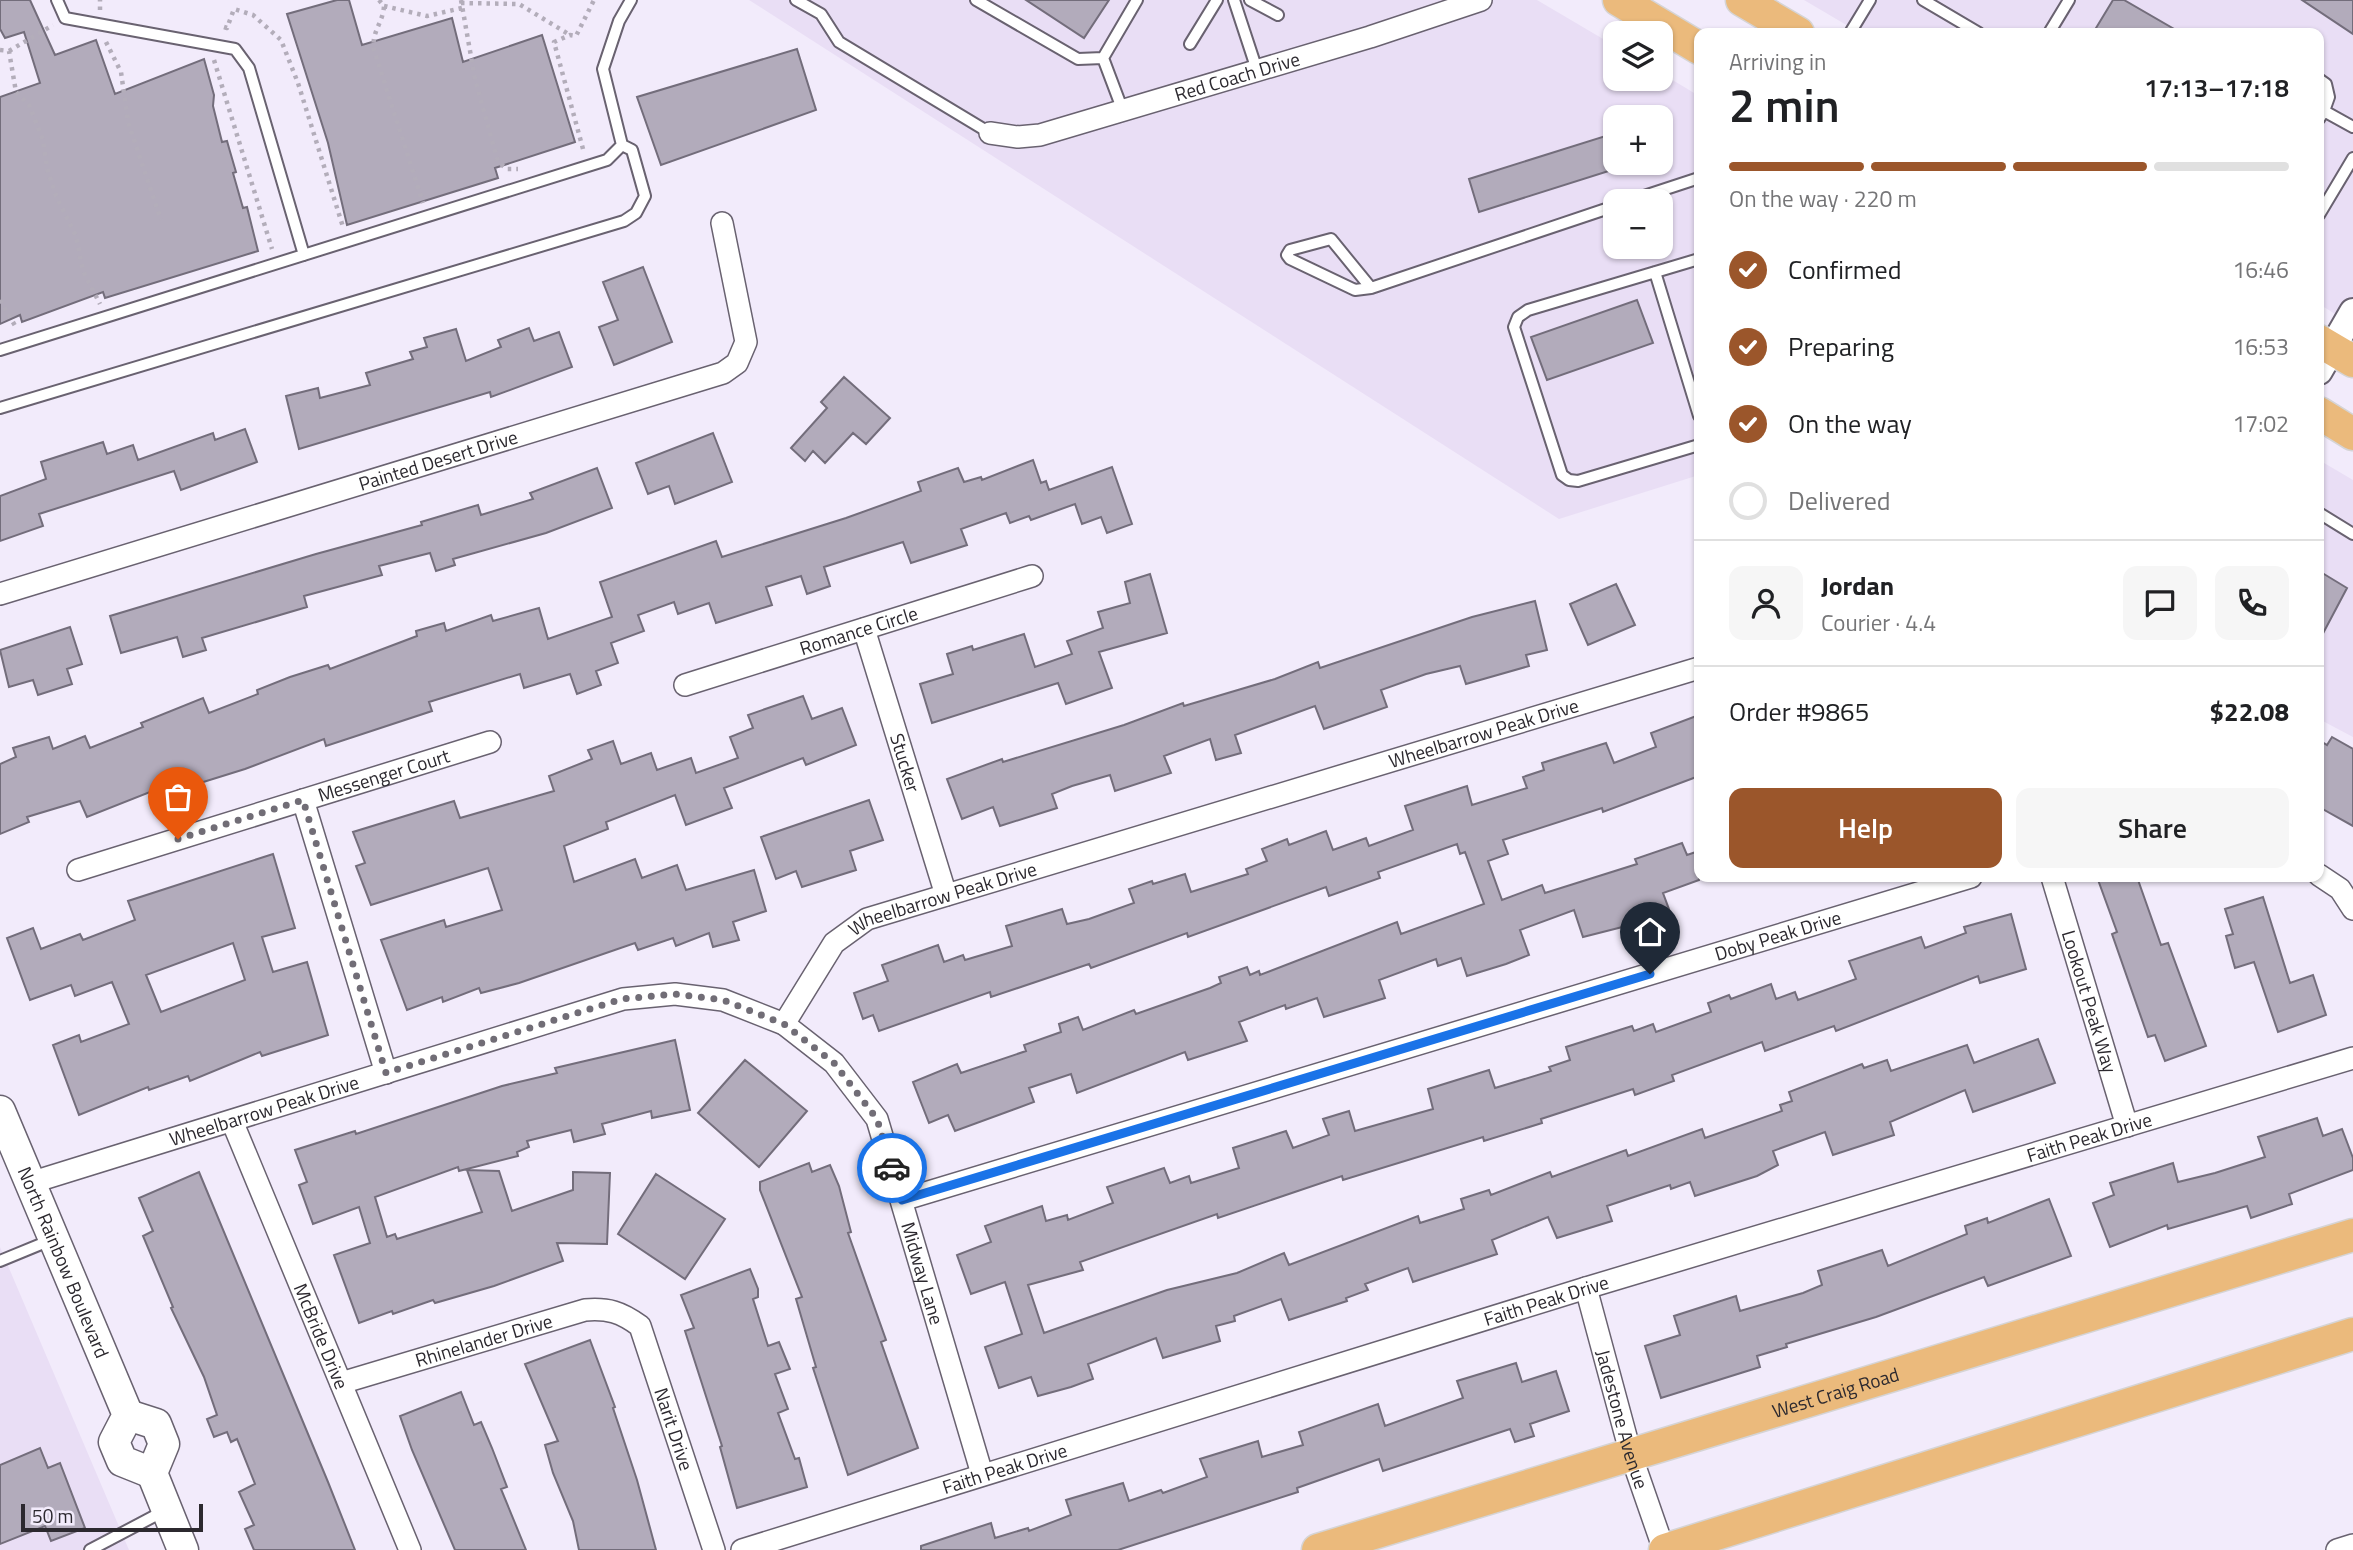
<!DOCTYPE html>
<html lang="en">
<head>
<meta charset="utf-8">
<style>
  body { margin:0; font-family:"Titillium Web",sans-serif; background:#f6f6f6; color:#202124; height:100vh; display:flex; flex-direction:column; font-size:26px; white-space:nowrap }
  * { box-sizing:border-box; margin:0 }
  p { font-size:23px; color:#757577 }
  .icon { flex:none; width:38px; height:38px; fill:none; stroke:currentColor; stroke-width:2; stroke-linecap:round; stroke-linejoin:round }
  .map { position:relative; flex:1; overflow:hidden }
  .sheet { position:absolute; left:1694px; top:28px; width:630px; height:854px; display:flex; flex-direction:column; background:#fff; border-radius:14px; box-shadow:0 2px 5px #0004 }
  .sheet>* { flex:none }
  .tools { position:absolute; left:1603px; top:21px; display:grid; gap:14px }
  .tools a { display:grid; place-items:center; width:70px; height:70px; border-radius:14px; background:#fff; box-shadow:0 2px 5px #0004; font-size:35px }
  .scale { position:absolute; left:21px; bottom:18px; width:182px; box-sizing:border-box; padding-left:7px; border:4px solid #2c292f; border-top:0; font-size:19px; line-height:24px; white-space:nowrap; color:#2c292f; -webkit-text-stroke:5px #f2ebfb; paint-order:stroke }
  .pin { position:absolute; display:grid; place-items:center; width:60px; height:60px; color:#fff; margin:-72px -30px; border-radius:50% 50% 50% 0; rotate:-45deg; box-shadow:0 0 7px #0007 }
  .pin .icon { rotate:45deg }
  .courier { position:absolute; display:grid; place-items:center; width:70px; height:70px; margin:-35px; border:5px solid #1a73e8; border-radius:50%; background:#fff; color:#222; box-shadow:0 2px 9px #0007 }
  .headline em { font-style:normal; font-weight:600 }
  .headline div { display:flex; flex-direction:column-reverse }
  .headline { display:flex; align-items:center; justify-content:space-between; height:119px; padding:0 35px }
  h1 { font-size:46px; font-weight:600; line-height:52px }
  .bar { display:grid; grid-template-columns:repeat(4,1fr); gap:10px 7px; align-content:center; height:84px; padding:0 35px }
  .bar i { height:9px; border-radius:5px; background:#e0e0e0 }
  .bar .on { background:#9b562b }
  .bar p { grid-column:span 4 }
  .line { display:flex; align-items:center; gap:18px; padding:0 35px; border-top:2px solid #e0e0e0 }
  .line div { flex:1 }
  .round { display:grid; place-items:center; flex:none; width:74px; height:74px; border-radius:14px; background:#f6f6f6 }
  ol { padding:0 35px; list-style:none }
  li { display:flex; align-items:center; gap:21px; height:77px }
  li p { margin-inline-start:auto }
  li .icon { padding:7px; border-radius:50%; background:#9b562b; color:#fff; stroke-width:4 }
  li:last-child { color:#757577 }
  li i { width:38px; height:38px; border:4px solid #e0e0e0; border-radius:50% }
  .button { display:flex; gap:14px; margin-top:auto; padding:14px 35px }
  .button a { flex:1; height:80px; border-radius:14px; background:#9b562b; color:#fff; font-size:28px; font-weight:600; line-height:80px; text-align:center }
  .button a+a { background:#f6f6f6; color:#202124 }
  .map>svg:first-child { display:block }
</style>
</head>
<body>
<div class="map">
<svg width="2353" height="1550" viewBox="0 0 2353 1550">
  <rect width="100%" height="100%" fill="#f2ebfb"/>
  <path fill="#e9def5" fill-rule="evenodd" d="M749,0h788l78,46v33h46v-6l38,23v379l-140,44zM1615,117h46v46h-46zM1615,201h46v46h-46z
    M1804,0h549v325l-34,-21v-271h-459z
    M2319,460l34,20v257l-34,-18z
    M0,1247l129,303h-129z"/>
  <path fill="#b2abbb" stroke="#736d7b" stroke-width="2" fill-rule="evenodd" d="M0,0h30l25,55 41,-15 19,54 89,-35 10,36 -1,11 9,36 5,-1 2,7 7,24 -3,1 10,35 4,-1 11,44 -153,47 -2,-6 -81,30 -2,-7 -20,9v-227l40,-14 -16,-51 -19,6 -5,-9z
    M337,0h12l13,45 90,-27 11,44 79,-27 33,107 -80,26 3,10 -151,47 -19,-82 -41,-129z
    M1026,0h83l-25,38z
    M2113,0h11l57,33h-88z
    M2302,0h51v34z
    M797,49l19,61 -155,55 -24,-68z
    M1615,133v36l-136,43 -10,-33z
    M643,267l29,75 -58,23 -15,-38 19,-7 -15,-38z
    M1637,300l16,43 -106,37 -16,-43z
    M529,328l5,13 25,-9 13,35 -81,30 -1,-5 -191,57 -13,-53 32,-8 2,10 50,-13 -4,-12 47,-14 -3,-7 17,-5 -3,-9 32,-9 10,32 35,-14 -3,-7z
    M844,377l46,41 -24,26 -13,-11 -28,30 -12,-12 -8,10 -14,-13 36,-40 -6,-6z
    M245,429l12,33 -76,28 -7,-19 -135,43 4,12 -43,15v-45l46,-17 -5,-17 62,-20 4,12 26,-9 5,15 75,-27 2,7z
    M713,433l19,49 -57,22 -6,-18 -21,8 -12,-31z
    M1033,460l8,23 5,-2 3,9 63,-23 20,57 -25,9 -6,-16 -19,7 -7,-20 -44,16 -2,-4 -19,7 -4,-10 -45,16 6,16 -56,18 -8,-21 -79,25 6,19 -23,8 -6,-18 -35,11 6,18 -56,18 -7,-20 -31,11 -4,-12 -36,13 6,16 -33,12 7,20 -22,8 5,14 -24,9 -7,-20 -46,14 -4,-14 -91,28 3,9 -106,35 -2,-7 -79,30 -77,24 -3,-7 -78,31 -7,-16 -53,16 2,5 -29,12v-70l16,-7 -3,-9 36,-11 4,12 32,-13 5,12 53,-21 -2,-4 62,-25 6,15 49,-19 -1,-4 33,-13 38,-12 2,4 87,-33 -1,-5 28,-8 2,8 45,-16 2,6 46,-13 9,31 64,-22 -12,-35 116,-41 6,16 124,-39 75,-27 -3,-9 40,-14 6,14 17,-5 1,3z
    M597,468l15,40 -66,25 -93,26 2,6 -19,6 -6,-18 -51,13 3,9 -78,21 3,11 -105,31 4,12 -23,7 -6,-20 -56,16 -11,-37 206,-62 106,-29 -1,-3 57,-17 3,10 52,-16 -3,-6z
    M2319,571l28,17 -28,53z
    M1150,574l17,59 -68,19 13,36 -46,16 -8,-21 -126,40 -12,-39 33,-10 -6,-20 25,-8 1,4 51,-16 11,33 37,-13 -5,-13 36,-13 -5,-16 32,-9 -5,-21z
    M1616,584l19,41 -47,20 -18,-41z
    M1535,601l12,49 -21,5 3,11 -63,18 -6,-18 -34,8 -45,16 6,17 -63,22 -9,-23 -80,29 6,18 -25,7 -6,-21 -46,17 7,17 -56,18 -5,-16 -38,11 -20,8 5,14 -57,18 -7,-19 -31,12 -15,-40 55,-20 1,3 121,-37 59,-22 1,3 91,-27 43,-17 2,6 152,-51z
    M70,627l12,37 -15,5 5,15 -34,11 -5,-15 -24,7 -9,-37z
    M803,696l9,23 30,-11 14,37 -50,20 -3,-7 -79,30 8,20 -46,17 -11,-30 -69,27 2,7 -44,17 10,36 61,-23 7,19 35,-13 9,25 68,-20 12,41 -33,11 6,18 -26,7 -4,-14 -33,13 -3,-8 -35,12 -3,-7 -116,40 -38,10 -2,-5 -36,14 -1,-5 -35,13 -26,-70 63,-20 2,7 56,-17 -14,-42 -117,37 -15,-39 9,-3 -12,-31 101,-31 6,17 94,-27 -5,-15 43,-17 -4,-9 25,-9 8,23 30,-11 6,17 34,-12 5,15 42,-15 -8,-21 23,-9 -5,-13z
    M1699,715v61l-96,36 -1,-4 -99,32 5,14 -20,7 14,39 40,-15 3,8 92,-29 -2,-5 47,-16 5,12 12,-4v29l-36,13 7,19 -24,9 -63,16 -9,-27 -54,20 9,25 -23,9 -39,12 -6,-18 -23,8 -2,-7 -57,21 6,18 -61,19 -7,-19 -31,11 -1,-4 -46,17 8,19 -59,19 -3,-8 -108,41 -6,-19 -42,14 5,14 -79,29 -7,-16 -19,8 -16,-41 44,-18 4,9 65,-22 -2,-6 37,-13 -2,-8 19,-7 5,13 51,-20 2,4 74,-26 11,-5 -2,-6 28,-10 3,8 9,-4 1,4 137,-53 4,12 83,-30 -19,-52 -5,2 -3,-10 -79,28 2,6 -51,18 -3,-9 -138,50 -1,-4 -96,35 -2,-4 -98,33 -1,-5 -111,39 -6,-16 -10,4 -9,-26 34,-12 -6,-16 56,-20 6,17 19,-7 2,5 47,-14 -6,-20 56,-17 5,15 22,-5 45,-16 -5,-14 23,-8 1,3 32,-10 6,18 57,-18 -2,-5 21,-8 -5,-12 25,-10 2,6 37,-14 7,19 33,-12 3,8 44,-16 -8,-24 62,-20 5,19 55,-17 -4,-11 21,-7 -2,-7 64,-20 8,20 42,-16 -5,-14z
    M2332,737l21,12v77l-34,-19v-67l8,5z
    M869,800l14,40 -33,11 6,19 -54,17 -6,-16 -20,8 -15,-42z
    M273,854l22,74 -33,9 11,35 34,-10 21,73 -66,21 -2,-4 -70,29 -2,-5 -39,14 -1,-3 -69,28 -26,-70 26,-10 2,7 48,-18 -17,-42 -37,14 -4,-11 -41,15 -23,-62 26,-10 8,21 39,-15 3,6 52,-20 -7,-19zM233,943l12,37 -84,32 -15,-37z
    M2097,877h40l24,68 7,-2 38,103 -41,15 -10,-26 -7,2 -36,-103 5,-2z
    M2263,897l27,86 23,-8 13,40 -48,17 -24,-70 -19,6 -9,-32 7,-2 -8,-25z
    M2011,914l15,55 -46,14 -2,-7 -142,55 -2,-5 -69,25 -3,-9 -90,33 2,6 -39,14 -2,-6 -92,30 1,4 -58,18 -1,-4 -140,43 -1,-4 -124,42 -1,-4 -137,48 3,8 -55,15 16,48 123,-43 70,-17 47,-20 5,12 129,-49 2,7 44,-14 -3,-10 28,-9 2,5 59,-23 2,5 74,-27 2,6 74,-27 3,9 77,-27 -2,-6 12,-4 -3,-9 73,-28 2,4 23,-8 4,11 76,-26 7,18 64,-24 17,44 -82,29 -8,-22 -75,32 4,13 -61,20 -8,-23 -52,19 5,14 -21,11 -62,20 -5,-14 -19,7 -1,-4 -63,21 5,15 -55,17 -9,-21 -56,23 5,14 -84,28 -5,-14 -43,16 3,6 -22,8 1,3 -58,19 -8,-21 -47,17 1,5 -19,5 4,15 -57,17 -7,-20 -68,26 5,15 -22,8 -33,9 -7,-19 -32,11 -14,-41 37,-13 -17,-52 -34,12 -14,-39 34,-13 -6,-16 57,-20 4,15 21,-6 1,5 45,-17 -6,-16 57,-19 6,15 19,-7 2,7 48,-15 -6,-20 53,-17 7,17 36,-13 -6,-16 26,-8 6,20 78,-22 -5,-20 61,-19 6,18 56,-17 -2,-4 21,-7 -4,-13 66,-21 2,5 19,-7 3,8 55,-20 -3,-9 21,-8 2,4 40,-15 5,15 19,-7 3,8 58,-21 -7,-18 72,-24 4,11 41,-15 -2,-6z
    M675,1040l15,70 -38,8 -1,-7 -49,13 3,10 -31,8 -3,-12 -44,11 2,6 -12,5 1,4 -59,15 -1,-4 -83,30 12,40 8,-3 2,5 85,-27 -15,-42 32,1 13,40 61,-21v-18l37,1 -3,71 -50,-1 6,18 -69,25 -59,17 -2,-3 -40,14 -1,-3 -33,12 -25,-68 36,-12 -11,-36 -46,17 -14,-39 8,-3 -12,-32 60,-19 1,3 146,-48 55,-13 -2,-5z
    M745,1060l62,51 -48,56 -61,-54z
    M2317,1118l6,18 19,-7 11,29v12l-64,24 3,10 -41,14 -4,-12 -79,23 -1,-4 -57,22 -17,-44 21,-8 -4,-12 63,-20 5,19 37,-9 50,-16 -7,-20z
    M809,1163l3,9 18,-7 9,21 12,46 -3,1 38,107 -5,2 37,106 -70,27 -35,-107 3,-1 -20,-68 6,-2 -42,-107v-8z
    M199,1172l129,310 27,68h-101l-9,-21 9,-4 -15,-33 16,-8 -18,-45 -6,3 -4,-10 -13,5 -7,-18 10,-4 -13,-38 -33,-69 2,-1 -30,-71 10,-5 -14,-33z
    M656,1174l69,45 -40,60 -67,-45z
    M2049,1199l22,57 -83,30 -4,-9 -108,40 -90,27 1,3 -30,9 3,11 -99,31 -16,-52 35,-11 -6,-19 62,-20 4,15 63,-18 19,-8 -4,-14 64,-21 6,16 79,-32 -2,-8 22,-8 1,5z
    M750,1269l8,20v8l-5,2 15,47 11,-4 11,27 -15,5 13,35 -10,4 17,46 4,-1 8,29 -70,21 -17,-61 2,-1 -37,-115 9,-3 -13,-33z
    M590,1340l25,67 -2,1 24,72 19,70h-77l-6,-29 -20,-48 -8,-28 13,-4 -33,-77z
    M1516,1363l6,19 34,-11 13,40 -39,13 4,12 -19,6 -5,-13 -127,42 -4,-12 -82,29 1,4 -180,58h-197v-4l70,-23 4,15 33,-10 1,3 42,-16 -5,-15 57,-17 6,18 32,-11 2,3 44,-16 -7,-18 58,-18 4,16 41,-12 -4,-13 79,-28 7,22 78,-28 -6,-17z
    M461,1392l13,33 7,-3 11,26 15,39 -6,2 25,61h-71l-43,-100 -12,-34z
    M40,1448l8,20 12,-5 25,65 -34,13 -6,-15 -45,18v-79z"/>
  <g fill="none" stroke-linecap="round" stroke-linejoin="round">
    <g stroke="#696270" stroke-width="14">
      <path id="service" d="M57,0l8,18 170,31 14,19 55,187
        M796,0l25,14 18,28 151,91
        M976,0l102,59 25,-1 34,-58
        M1234,0l23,70
        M1250,0l28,15
        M1923,0l56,33
        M1850,33l20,-33
        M2049,33l20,-33
        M1190,44l27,-44
        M1103,58l20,53
        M2319,79l7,5 3,13 -5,14
        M2319,119l5,-8 29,16
        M622,145l-19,-76 16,-48 12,-21
        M1629,201l70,-23
        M2319,215l34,-57
        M1699,259l-171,51 -10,7 -4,10 48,148 7,5 9,1 121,-36
        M1655,272l44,144
        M1371,288l-40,-49 -41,11 -3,5 3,4 65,31 16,-2 244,-82
        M0,350l607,-190 15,-15
        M0,408l624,-187 12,-8 9,-17 -13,-46 -10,-5
        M2319,513l34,21
        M0,1261l51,-21
        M90,1550l74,-39"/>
    </g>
    <g stroke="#696270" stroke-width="24">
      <g id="minor">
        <path id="s1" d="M990,133l28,4 22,-2 330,-98 111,-37"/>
        <path id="s2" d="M0,594l723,-221 14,-10 9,-21 -24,-119"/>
        <path id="s3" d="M864,629l82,266"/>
        <path id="s4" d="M685,685l347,-109"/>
        <path d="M303,800l83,273"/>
        <path id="s5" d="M78,870l412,-128"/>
        <path d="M2319,875l21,14 13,20"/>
        <path id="s6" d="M2052,877l75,249"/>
        <path id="s7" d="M784,1024l50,-81 33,-24 832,-251"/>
        <path id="s8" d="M232,1121l178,429"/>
        <path id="s9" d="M30,1183l593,-184 52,-5 48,6 61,24 50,39 43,56 105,355"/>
        <path id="s10" d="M902,1200l1069,-323"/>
        <path id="s11" d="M1586,1288l45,167 33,95"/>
        <path id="s12" d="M341,1383l244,-73c23,-2 36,2 55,16l74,224"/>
        <path id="s13" d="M742,1550l844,-262 767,-230"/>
        <path d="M2337,1550l16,-5"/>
      </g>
    </g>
    <g stroke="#696270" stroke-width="30">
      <path id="tertiary" d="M2319,371l34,-59"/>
    </g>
    <g stroke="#696270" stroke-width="33">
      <g id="secondary">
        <path id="s14" d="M0,1111l128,304 -14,27 8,19 30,12"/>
        <path d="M128,1415l28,9 8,20 -12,29 31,77"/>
      </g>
    </g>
    <g stroke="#d5d4d5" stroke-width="35">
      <g id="primary">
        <path d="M1619,0l80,48"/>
        <path d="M1742,0l56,33"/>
        <path d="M2319,341l34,20"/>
        <path d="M2319,413l34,21"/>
        <path id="s15" d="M1318,1550l1035,-315"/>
        <path d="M1665,1550l688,-216"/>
      </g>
    </g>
    <path stroke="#b3adba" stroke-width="4.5" stroke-dasharray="3.5 5" stroke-linecap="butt" d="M379,0l5,6c-1,17 -13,26 -10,44l49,153
      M461,0l14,79 23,83 9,7h11
      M461,3l58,1 51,31
      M384,6l43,10 35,-8
      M100,10v-10
      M224,27l3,1 7,-19 19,6 28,25 17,43 45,144
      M106,42l15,30 7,50 33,98
      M0,50l9,1 7,41 13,13 14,35 4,28 9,28 20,40 7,35 17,33
      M9,51l44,-26
      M214,60l58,189
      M583,149l-29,-107 16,-7 6,1 18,-36
      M0,300l17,29"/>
    <use href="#service" stroke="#fff" stroke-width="10"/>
    <use href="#minor" stroke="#fff" stroke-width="21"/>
    <use href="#tertiary" stroke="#fff" stroke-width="26"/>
    <use href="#secondary" stroke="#fff" stroke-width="30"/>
    <use href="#primary" stroke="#ebba7c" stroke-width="32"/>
  </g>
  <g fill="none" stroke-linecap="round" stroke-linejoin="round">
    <path stroke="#716d76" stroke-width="7" stroke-dasharray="0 12.6" d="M178,839l125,-39 83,273 236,-74 53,-5 48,6 61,24 50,39 43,56 15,49"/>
    <path stroke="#1a73e8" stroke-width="9" d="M892,1168l10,32 748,-226"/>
  </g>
  <g text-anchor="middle" stroke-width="7" stroke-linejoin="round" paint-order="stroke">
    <g font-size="19" fill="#2c292f" stroke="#f2ebfb">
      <text dy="7" stroke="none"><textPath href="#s1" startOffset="256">Red Coach Drive</textPath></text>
      <text dy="7" stroke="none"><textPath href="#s2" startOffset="458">Painted Desert Drive</textPath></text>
      <text dy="7" stroke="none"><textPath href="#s4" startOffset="182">Romance Circle</textPath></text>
      <text dy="7" stroke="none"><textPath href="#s7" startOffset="780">Wheelbarrow Peak Drive</textPath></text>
      <text dy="7" stroke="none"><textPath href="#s3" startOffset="140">Stucker</textPath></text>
      <text dy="7" stroke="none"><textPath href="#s5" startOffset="320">Messenger Court</textPath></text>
      <text dy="7" stroke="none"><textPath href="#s7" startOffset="214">Wheelbarrow Peak Drive</textPath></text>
      <text dy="7" stroke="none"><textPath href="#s10" startOffset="915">Doby Peak Drive</textPath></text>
      <text dy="7" stroke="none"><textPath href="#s6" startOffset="130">Lookout Peak Way</textPath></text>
      <text dy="7" stroke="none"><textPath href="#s9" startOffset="245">Wheelbarrow Peak Drive</textPath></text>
      <text dy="7" stroke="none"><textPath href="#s13" startOffset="1409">Faith Peak Drive</textPath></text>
      <text dy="7" stroke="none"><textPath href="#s14" startOffset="164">North Rainbow Boulevard</textPath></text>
      <text dy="7" stroke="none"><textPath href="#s9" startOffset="1082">Midway Lane</textPath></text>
      <text dy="7" stroke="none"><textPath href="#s13" startOffset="842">Faith Peak Drive</textPath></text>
      <text dy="7" stroke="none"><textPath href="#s8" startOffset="233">McBride Drive</textPath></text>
      <text dy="7" stroke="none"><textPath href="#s12" startOffset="149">Rhinelander Drive</textPath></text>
      <text dy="7" stroke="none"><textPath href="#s15" startOffset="541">West Craig Road</textPath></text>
      <text dy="7" stroke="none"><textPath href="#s11" startOffset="136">Jadestone Avenue</textPath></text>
      <text dy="7" stroke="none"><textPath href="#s12" startOffset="422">Narit Drive</textPath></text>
      <text dy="7" stroke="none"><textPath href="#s13" startOffset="275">Faith Peak Drive</textPath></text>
    </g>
  </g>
</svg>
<div class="tools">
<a><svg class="icon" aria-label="layers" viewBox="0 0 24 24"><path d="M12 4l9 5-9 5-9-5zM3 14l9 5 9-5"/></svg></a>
<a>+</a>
<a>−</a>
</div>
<div class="scale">50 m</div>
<div class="pin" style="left:178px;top:839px;background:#ea580c"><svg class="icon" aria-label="bag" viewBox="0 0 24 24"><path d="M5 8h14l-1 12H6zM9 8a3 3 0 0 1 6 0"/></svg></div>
<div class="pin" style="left:1650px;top:974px;background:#1f2937"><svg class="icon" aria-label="home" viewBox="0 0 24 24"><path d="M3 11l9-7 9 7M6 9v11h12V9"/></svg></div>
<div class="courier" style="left:892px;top:1168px"><svg class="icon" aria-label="car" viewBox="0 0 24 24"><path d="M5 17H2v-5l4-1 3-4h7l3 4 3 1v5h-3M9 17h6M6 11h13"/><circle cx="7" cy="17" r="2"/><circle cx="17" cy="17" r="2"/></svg></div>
<section class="sheet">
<div class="headline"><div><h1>2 min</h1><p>Arriving in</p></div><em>17:13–17:18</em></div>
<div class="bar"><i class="on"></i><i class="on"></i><i class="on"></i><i></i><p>On the way · 220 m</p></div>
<ol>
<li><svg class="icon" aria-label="check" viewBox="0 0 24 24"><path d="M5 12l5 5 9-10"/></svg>Confirmed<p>16:46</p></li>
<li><svg class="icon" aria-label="check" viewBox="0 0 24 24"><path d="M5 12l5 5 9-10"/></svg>Preparing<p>16:53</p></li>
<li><svg class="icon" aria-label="check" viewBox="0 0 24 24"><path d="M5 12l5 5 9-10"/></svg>On the way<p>17:02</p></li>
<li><i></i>Delivered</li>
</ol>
<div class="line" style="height:126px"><a class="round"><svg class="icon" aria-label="person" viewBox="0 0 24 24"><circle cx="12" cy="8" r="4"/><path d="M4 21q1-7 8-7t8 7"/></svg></a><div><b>Jordan</b><p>Courier · 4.4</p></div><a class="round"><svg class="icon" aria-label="chat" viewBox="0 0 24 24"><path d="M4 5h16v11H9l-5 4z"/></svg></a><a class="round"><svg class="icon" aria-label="phone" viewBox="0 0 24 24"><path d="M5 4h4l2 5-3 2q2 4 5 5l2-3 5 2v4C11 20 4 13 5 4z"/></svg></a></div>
<div class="line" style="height:91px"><div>Order #9865</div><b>$22.08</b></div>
<div class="button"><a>Help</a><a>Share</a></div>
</section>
</div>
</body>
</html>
